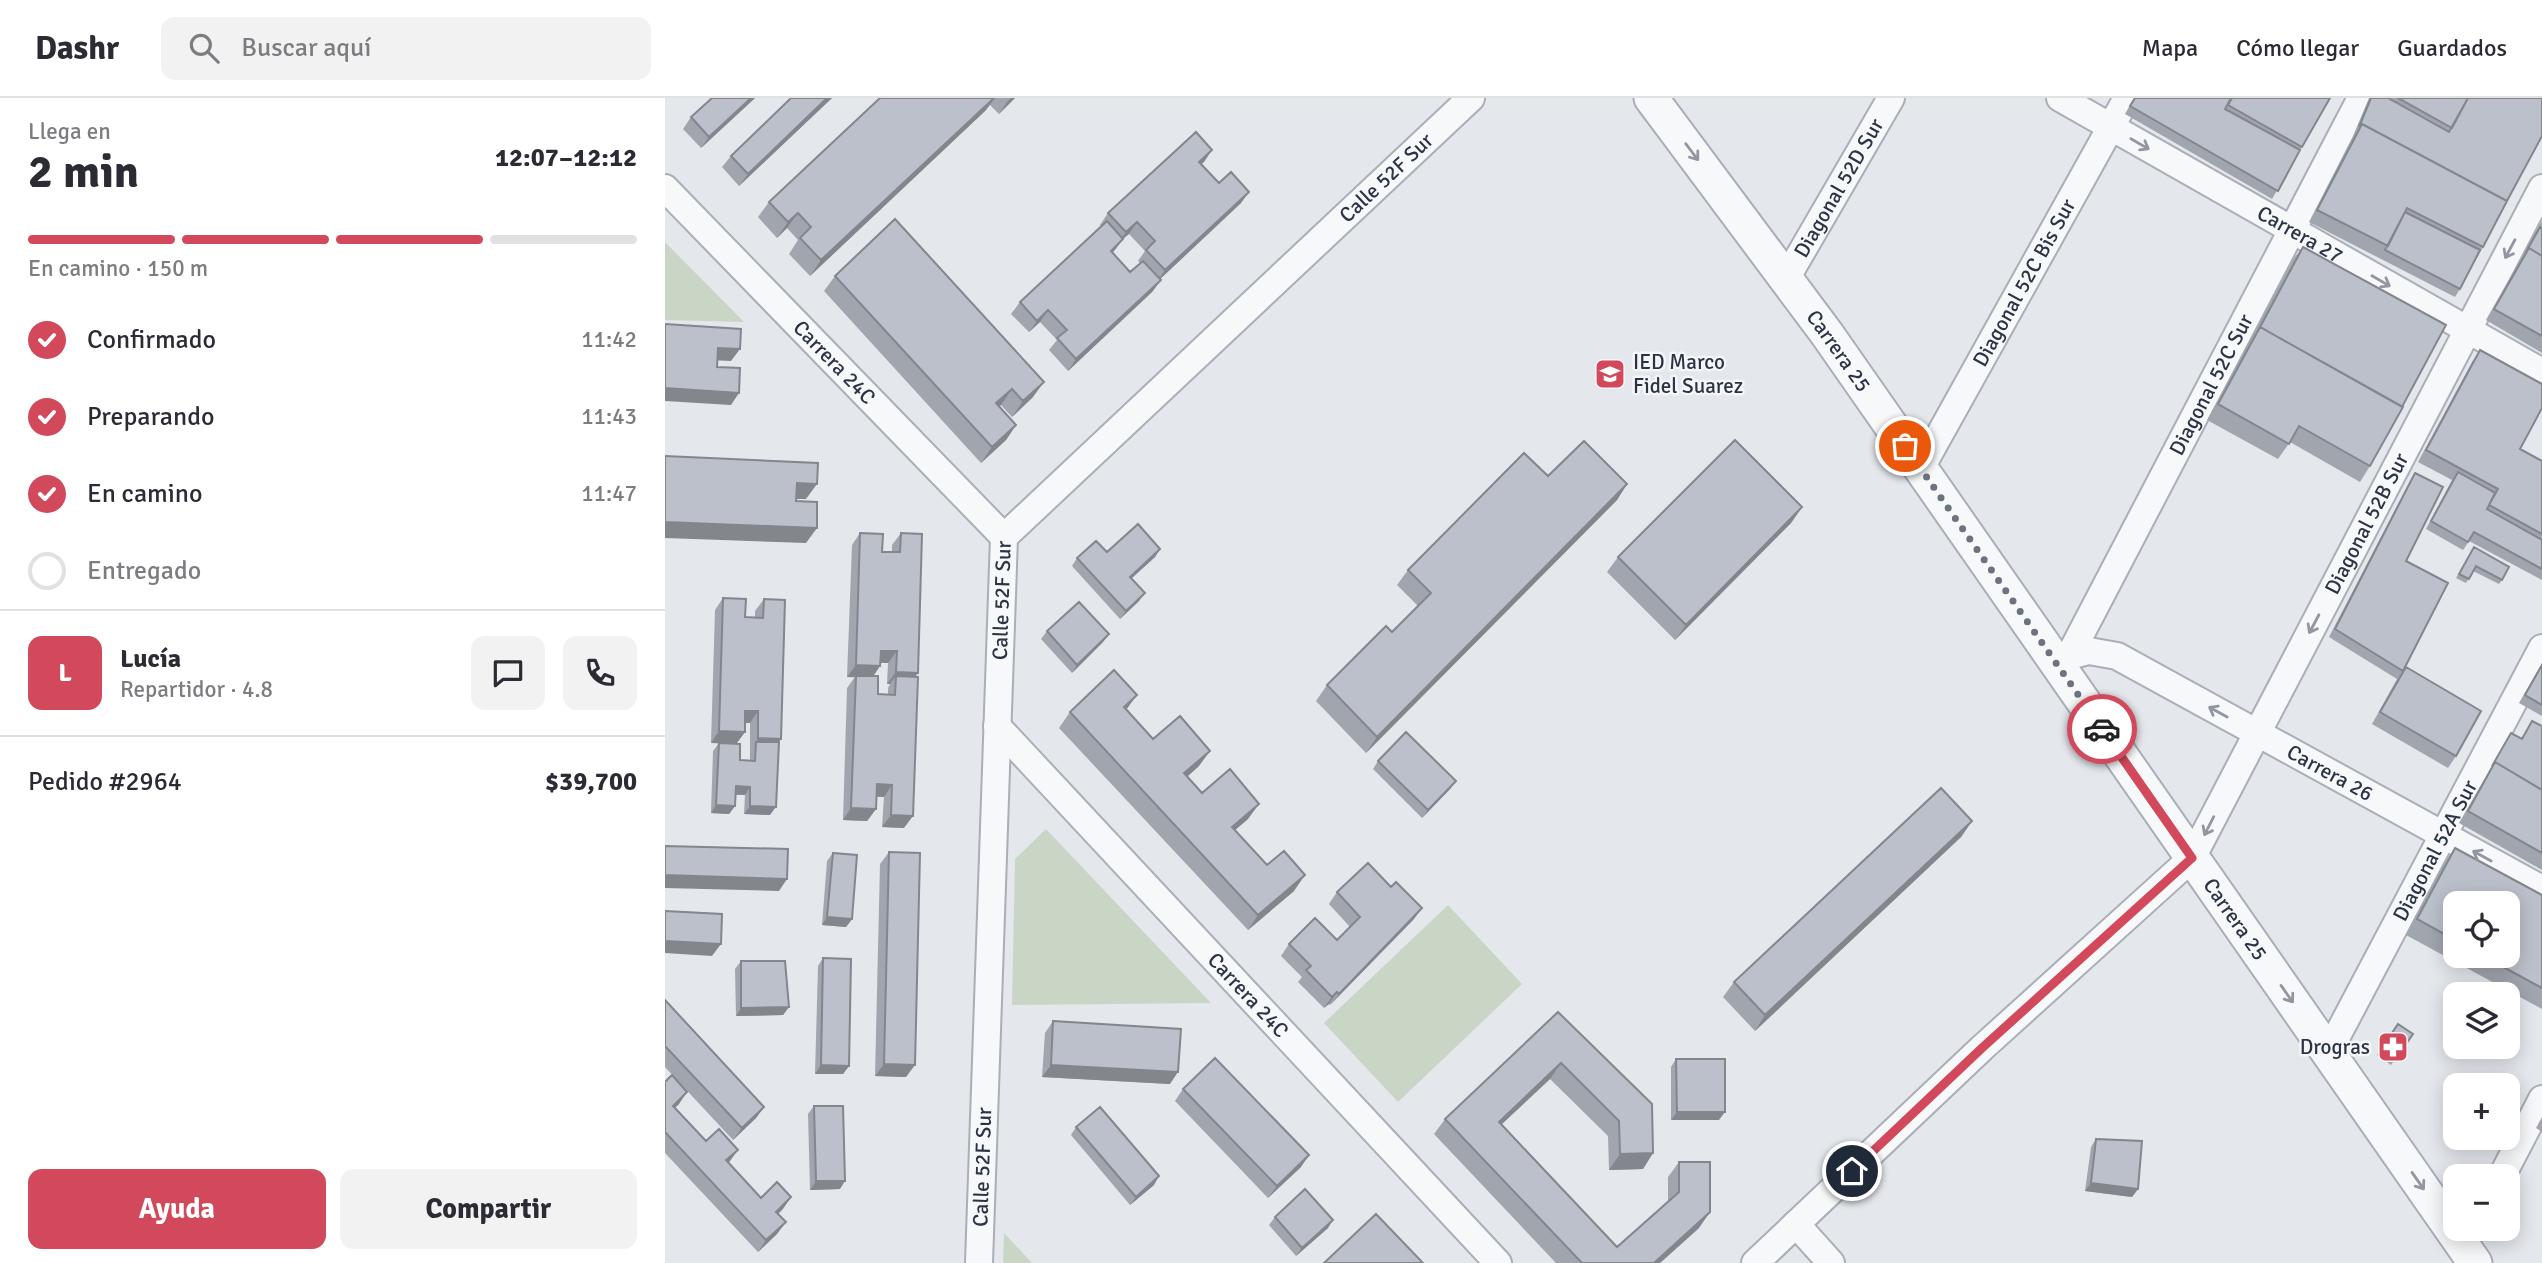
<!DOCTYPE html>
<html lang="es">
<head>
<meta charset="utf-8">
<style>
  body { margin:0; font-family:Signika,sans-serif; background:#f2f2f3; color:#2b2b33; height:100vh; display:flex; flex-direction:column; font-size:26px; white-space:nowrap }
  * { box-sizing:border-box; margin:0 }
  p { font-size:23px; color:#7c7c81 }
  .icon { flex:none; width:38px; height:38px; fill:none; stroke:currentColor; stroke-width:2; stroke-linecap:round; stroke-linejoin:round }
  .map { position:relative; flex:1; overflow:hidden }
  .details { display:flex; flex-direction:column; background:#fff; width:665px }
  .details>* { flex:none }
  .buttons { position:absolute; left:1778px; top:793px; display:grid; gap:14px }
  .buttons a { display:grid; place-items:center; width:77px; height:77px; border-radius:14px; background:#fff; box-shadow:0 4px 18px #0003; font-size:35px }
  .pin { position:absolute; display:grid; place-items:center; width:60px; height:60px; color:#fff; margin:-30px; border:4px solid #fff; border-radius:50%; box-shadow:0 2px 7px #0007 }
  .courier { position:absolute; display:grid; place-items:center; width:70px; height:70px; margin:-35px; border:5px solid #d1495b; border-radius:50%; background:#fff; color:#222; box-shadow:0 2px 9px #0007 }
  .summary em { font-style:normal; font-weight:800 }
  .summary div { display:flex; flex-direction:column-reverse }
  .summary { display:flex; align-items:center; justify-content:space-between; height:119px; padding:0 28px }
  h1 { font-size:46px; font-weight:800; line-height:52px }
  .bar { display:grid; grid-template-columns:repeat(4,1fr); gap:10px 7px; align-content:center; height:84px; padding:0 28px }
  .bar i { height:9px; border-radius:5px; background:#e1e1e2 }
  .bar .current { background:#d1495b }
  .bar p { grid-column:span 4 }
  .line { display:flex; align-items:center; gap:18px; padding:0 28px; border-top:2px solid #e1e1e2 }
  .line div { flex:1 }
  .round { display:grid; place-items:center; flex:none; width:74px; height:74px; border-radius:14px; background:#f2f2f3 }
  ol { padding:0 28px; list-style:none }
  li { display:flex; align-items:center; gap:21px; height:77px }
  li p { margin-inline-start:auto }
  li .icon { padding:7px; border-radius:50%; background:#d1495b; color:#fff; stroke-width:4 }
  li:last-child { color:#7c7c81 }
  li i { width:38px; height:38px; border:4px solid #e1e1e2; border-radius:50% }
  .cta { display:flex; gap:14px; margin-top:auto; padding:14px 28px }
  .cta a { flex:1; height:80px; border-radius:14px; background:#d1495b; color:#fff; font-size:28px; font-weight:800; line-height:80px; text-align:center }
  .cta a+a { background:#f2f2f3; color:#2b2b33 }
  header { display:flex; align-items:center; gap:42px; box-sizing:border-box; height:98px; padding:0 35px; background:#fff; border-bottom:2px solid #e1e1e2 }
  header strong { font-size:33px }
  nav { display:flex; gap:38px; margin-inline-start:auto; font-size:24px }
  .search { width:490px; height:63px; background:#f2f2f3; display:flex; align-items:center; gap:18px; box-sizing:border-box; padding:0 24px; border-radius:14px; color:#7c7c81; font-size:26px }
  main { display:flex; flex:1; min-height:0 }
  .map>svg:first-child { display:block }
</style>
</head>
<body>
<header>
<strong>Dashr</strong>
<div class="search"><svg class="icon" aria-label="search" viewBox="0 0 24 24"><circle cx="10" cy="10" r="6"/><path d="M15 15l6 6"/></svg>Buscar aquí</div>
<nav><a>Mapa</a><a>Cómo llegar</a><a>Guardados</a></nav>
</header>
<main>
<section class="details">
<div class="summary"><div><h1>2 min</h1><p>Llega en</p></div><em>12:07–12:12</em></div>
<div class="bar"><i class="current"></i><i class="current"></i><i class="current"></i><i></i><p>En camino · 150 m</p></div>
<ol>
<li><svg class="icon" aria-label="check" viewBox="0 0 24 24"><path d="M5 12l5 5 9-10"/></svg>Confirmado<p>11:42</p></li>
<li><svg class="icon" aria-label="check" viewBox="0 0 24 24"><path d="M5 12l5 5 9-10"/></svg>Preparando<p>11:43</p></li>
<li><svg class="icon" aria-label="check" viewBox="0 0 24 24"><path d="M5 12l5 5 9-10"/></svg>En camino<p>11:47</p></li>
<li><i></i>Entregado</li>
</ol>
<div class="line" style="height:126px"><b class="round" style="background:#d1495b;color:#fff">L</b><div><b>Lucía</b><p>Repartidor · 4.8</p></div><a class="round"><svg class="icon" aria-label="chat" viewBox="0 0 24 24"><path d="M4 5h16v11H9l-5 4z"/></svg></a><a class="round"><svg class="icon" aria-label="phone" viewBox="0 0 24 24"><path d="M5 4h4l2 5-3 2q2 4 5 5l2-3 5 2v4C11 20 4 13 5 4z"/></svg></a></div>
<div class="line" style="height:91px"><div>Pedido #2964</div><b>$39,700</b></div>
<div class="cta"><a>Ayuda</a><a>Compartir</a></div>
</section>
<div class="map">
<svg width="1877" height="1165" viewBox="0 0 1877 1165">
  <rect width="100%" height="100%" fill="#e4e7ec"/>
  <path fill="#c9d6c5" d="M0,144l79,80 -79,-2z
    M381,731l165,174 -199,2 3,-146z
    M783,807l74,79 -124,118 -74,-79z
    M339,1135l28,30h-29z"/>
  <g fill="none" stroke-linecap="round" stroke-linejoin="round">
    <g stroke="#a9aeb7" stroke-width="30">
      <g id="minor">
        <path id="s1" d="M1395,0l482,274"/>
        <path id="s2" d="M0,90l339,349"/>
        <path id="s3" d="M1122,179l104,-179"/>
        <path id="s4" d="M1256,370l206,-370"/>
        <path id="s5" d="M1404,558l20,-5 28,5 425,233"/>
        <path id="s6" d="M1397,572l299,-572"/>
        <path id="s7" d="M332,628l501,537"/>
        <path id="s8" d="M1663,955l214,-405"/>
        <path d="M1837,1078l40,-77"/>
        <path d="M1131,1126l35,39"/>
        <path id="s9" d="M314,1165l25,-726 467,-439"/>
        <path id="s10" d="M1090,1165l227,-215 210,-190 350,-670"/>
      </g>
    </g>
    <g stroke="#a9aeb7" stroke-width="37">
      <g id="tertiary">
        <path id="s11" d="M986,0l176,236 648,929"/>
      </g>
    </g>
    <use href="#minor" stroke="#f7f8fa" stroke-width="26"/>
    <use href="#tertiary" stroke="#f7f8fa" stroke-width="33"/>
  </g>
  <path fill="#a1a5ae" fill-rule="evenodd" d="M47,0h43l-54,50 -18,-19 8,-12z
    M126,0h41l-93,88 -17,-19 9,-11z
    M215,0h135l-16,16 -9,-9 -5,6 -175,165 -21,-22 9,-14 -11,-12 -10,10 -19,-21 11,-15z
    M1469,0h196l-58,101 -147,-85z
    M1704,0h173l-59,149 -23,42 -5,8 -146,-75 44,-86z
    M547,52l-11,14 18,19 22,20 -81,76 1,1 -9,12 -84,79 -19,-21 8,-10 -17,-18 -11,10 -18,-18 9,-12 81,-76 -1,-1 8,-12zM464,136l16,17 -7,10 2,2 -10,9 -18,-19 11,-15z
    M1877,123v132l-56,-33z
    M1638,149l67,219 -10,16 -70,-40 -12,17 -71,-39 87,-162z
    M170,178l198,121 -21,20 -11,-12 -2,1 17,19 -10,15 -25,23 -157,-172z
    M1815,252l40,99 22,12v119l-73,-39 -6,9 -37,-21 26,-49 -34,-18 54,-100z
    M1750,375l-9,88 -3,110 53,85 -8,12 -76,-44 25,-45 -68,-42 81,-156z
    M883,378l79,8 -10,16 -251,253 -50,-52 11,-16 65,-53 26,-26 -21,-21 11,-15z
    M1137,409l-11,16 -116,117 -68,-68 11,-15z
    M195,435l22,19h10v-7l9,-12 14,143 -11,152 -22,-1 2,-30h-8v12l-9,12 -24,-1 4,-132 8,-11h-8l5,-132zM215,565h8l-1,21h3l-2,4v7l-10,-1 -5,-18 7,-10z
    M1809,449l28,33 -3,4 -26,-13 -7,12 -10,-5z
    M495,451l-5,8 -24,22 8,22 -19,18 -48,-53 5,-8 30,-6z
    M58,500l22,19 10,1v-7l9,-12 15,143 -9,73 -26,-1 1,-19h-10v11l-6,8 -18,-1 2,-62 6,-8h-8l4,-133zM80,625h5v38l-10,-1 -4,-16 9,-12z
    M382,533l62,3 -6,8 -31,31 -31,-34z
    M1877,565v53l-23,-13z
    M462,612l26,29 46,27 -12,11 15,16 46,26 -13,11 32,35 27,26 -46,39 -189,-202 11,-16z
    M1867,623l10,5v144l-83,-47 52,-90 10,6z
    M713,663l78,20 -6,8 -28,29 -49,-49z
    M1307,723l-11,16 -206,194 -32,-34 11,-15z
    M1790,750l87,47v114l-136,-74 38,-72zM1790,805l53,53h-53z
    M224,754l17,225 -31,-1 5,-212z
    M168,755l19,66 -6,8 -24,-2 5,-64z
    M726,789l31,21 -9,12 -83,85 -1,-1 -5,4 -26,-26 4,-5 -21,-21 8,-12 48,-4 13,-13 -21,-23 8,-12z
    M158,860l26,108 -6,8h-28l3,-108z
    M76,863l48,46 -6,8 -47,1 -1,-47z
    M0,902l99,107 -8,11 -23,22 -68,-73z
    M893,914l95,141 -10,16 -34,1 -1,-34 -58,-57 -48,45 115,123 51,-45v-25l11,-15 20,66 -39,35h-104l-122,-129 11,-15z
    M388,923l117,63 -128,-7 3,-44z
    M1733,926l15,10 -22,31 -14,-10z
    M1011,961l43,61h-48v-53z
    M0,984l14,22 -4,4 31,33 24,20 -2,2 33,35 30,-1 -13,17 -1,20 -19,18 -93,-99z
    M518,991l118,78 -33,31 -93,-97z
    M149,1008l26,83 -30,1 -2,-76z
    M1877,1019v15l-6,-4z
    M411,1029l78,58 -24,20 -59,-70z
    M1431,1041l42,50 -6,8 -47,-6 6,-44z
    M610,1119l53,11 -32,28 -27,-31z"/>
  <path fill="#83868d" d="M86,0h4l-54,50 8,-11z
    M162,0h5l-93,88 9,-12z
    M330,0l-10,13 -175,165 11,-16z
    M346,0h4l-16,16 8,-12z
    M547,52l-8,12 -13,12 8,-12z
    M584,94l-8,11 -84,79 8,-12z
    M133,115l-11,15 -10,10 11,-16z
    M472,124l-8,12 -12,10 9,-12z
    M458,141l-8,11 -13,13 9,-12z
    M496,182l-9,12 -84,79 8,-12z
    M383,212l-8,12 -11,10 8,-11z
    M53,250l22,1 -9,12 -22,-1z
    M379,284l-11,15 -21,20 11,-16z
    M0,290l74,5 -8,12 -66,-4z
    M347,291l-11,16 -15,14 10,-16z
    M351,327l-10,15 -25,23 11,-16z
    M132,385l20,1 -11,15h-20z
    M962,386l-10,16 -251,253 11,-16z
    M1137,409l-11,16 -116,117 11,-15z
    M0,424l152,6 -11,15 -141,-5z
    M495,451l-5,8 -31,28 6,-8z
    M480,495l-6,8 -19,18 6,-8z
    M444,536l-6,8 -31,31 5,-8z
    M216,553h16l-9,12 -16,-1z
    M191,567l24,1 -8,12 -25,-1z
    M231,574l22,1 -9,12 -13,-9 -6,8h-3z
    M472,597l-11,15 -2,-3z
    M80,613h13l-8,12h-13z
    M54,633l26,1 -9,12 -25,-1z
    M93,640l23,1 -8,11 -17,-8z
    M545,653l-11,15 -26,23 11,-16z
    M791,683l-6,8 -28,29 6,-8z
    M212,686l15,1 -8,12 -16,-1z
    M71,688l14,1 -5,8 -15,-1z
    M594,706l-11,15 -27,23 11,-15z
    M51,707l19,1 -6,8 -18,-1z
    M85,708l26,1 -6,8 -26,-1z
    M186,710l25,1 -9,12 -24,-1z
    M226,717l22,1 -9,12 -22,-1z
    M1307,723l-11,16 -206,194 10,-16z
    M0,777l122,4 -8,12 -114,-3z
    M640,777l-11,16 -46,39 10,-15z
    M757,810l-9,12 -83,85 9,-11z
    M162,819l25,2 -6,8 -24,-2z
    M0,843l56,3 -9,12 -47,-3z
    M672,894l-8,12 -5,4 8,-11z
    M124,909l-6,8 -47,1 5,-8z
    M896,965l-11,16 -62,58 11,-15z
    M219,966l31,1 -9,12 -31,-1z
    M156,967l28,1 -6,8h-28z
    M386,967l127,7 -8,12 -128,-7z
    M22,994l-8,12 -14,13 8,-11z
    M99,1009l-8,11 -23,22 9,-12z
    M1012,1014h48l-6,8h-48z
    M73,1052l-8,11 -12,11 8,-12z
    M988,1055l-10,16 -34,1 11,-16z
    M644,1057l-8,12 -33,31 9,-12z
    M494,1078l-5,9 -24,20 6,-8z
    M151,1083h29l-5,8 -30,1z
    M1426,1085l47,6 -6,8 -47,-6z
    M126,1099l-8,12 -15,15 8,-12z
    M1045,1114l-11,16 -39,35h-6z
    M668,1122l-5,8 -32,28 6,-8z
    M121,1124l-9,12 -19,18 8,-12z"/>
  <path fill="#bbc0ca" stroke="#83868d" stroke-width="2" d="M47,0h39l-42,39 -18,-20z
    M126,0h36l-79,76 -17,-18z
    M215,0h114l-173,162 -21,-22 11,-11 -13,-14 -10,9 -19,-20z
    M1470,0h96l-6,11 75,41 -22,41 -148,-85z
    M1567,0h98l-28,49 -74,-42z
    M1706,0h17l61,34 19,-34h74v38l-35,65 -145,-77 -3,3z
    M1733,0h70l-16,30z
    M1697,26l145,77 -24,46 -76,-39 -19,38 -71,-36z
    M531,34l16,18 -13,12 20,21 12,-11 18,20 -84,78 -19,-20 9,-9 -18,-19 -11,10 -18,-19z
    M1740,114l75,38 -20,39 -75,-39z
    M230,121l149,163 -21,19 -11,-12 -16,14 20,22 -24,22 -157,-171z
    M442,123l16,18 -12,12 19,21 13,-11 18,19 -85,79 -19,-21 10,-8 -19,-20 -11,11 -17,-19z
    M1875,129l2,2v27l-13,-8 -3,4z
    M1638,149l143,78 -44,82 -142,-80 -2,4z
    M1864,150l13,8v80l-48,-27z
    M0,226l76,5 -1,20 -22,-1 -1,19 23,1 -1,25 -74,-5z
    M1595,229l143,80 -33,59 -71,-40 -10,18 -71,-40z
    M1815,252l62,34v24l-22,41 22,12v73l-53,-29 9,-16 -72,-39z
    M1070,342l67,67 -116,118 -68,-68z
    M919,343l43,43 -250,253 -50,-52 59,-59 6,6 39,-39 -23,-23 116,-117 24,23z
    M0,358l153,7 -1,21 -20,-1 -1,18 21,1v26l-152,-6z
    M1793,374l37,21 -8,16 55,31v29l-68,-37 -6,10 -37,-21z
    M1750,375l28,14 -37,74 42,22 -45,88 -68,-42z
    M473,426l22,25 -30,28 15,16 -19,18 -49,-53 19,-17 11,11z
    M195,435l23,1 -1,18h18l1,-19 21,1 -4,139 -22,-1 1,-21h-16l-1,15 -24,-1z
    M1809,449l35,20 -7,13 -26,-14 -7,13 -10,-5z
    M58,500l23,1 -1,18 18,1 1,-19 21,1 -4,139 -23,-1v-27h-13v21l-26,-1z
    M414,504l30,32 -32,31 -30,-34z
    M1877,567v40l-17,-10z
    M1741,569l75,44 -25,45 -76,-44z
    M449,572l23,25 -13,12 29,32 27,-23 30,35 -26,22 18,20 28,-24 29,35 -27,23 35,38 17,-14 21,24 -47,40 -188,-203z
    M191,578h22v18l17,1 1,-19 22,1 -5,139 -22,-1 1,-30 -15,-1 -1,25 -25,-1z
    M1867,623l10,5v64l-47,-28 -3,4 19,-33 11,6z
    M741,634l50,49 -28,29 -50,-49z
    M91,644h23l-3,65 -26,-1v-19l-14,-1 -1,20 -19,-1 3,-62 21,1v16l15,1z
    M1830,664l47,28v63l-74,-42z
    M1276,690l31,33 -207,194 -31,-33z
    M0,748l123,3 -1,30 -122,-4z
    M1790,750l87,47v93l-59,-32h25v-53h-53v37l-38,-21z
    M224,754l31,1 -5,212 -31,-1z
    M168,755l24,2 -5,64 -25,-2z
    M703,765l23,24 5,-5 26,26 -83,86 -2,-2 -5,5 -26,-27 5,-4 -22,-22 26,-26 22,22 23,-23 -23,-25z
    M0,813l57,3 -1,30 -56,-3z
    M158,860l28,1 -2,107 -28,-1z
    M76,863h44l4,46 -48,1z
    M0,902l99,107 -22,21 -77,-82z
    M893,914l94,92 1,49 -33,1 -1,-33 -58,-58 -62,59 118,125 62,-55v-30h31v50l-56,51h-72l-137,-144z
    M388,923l128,8 -3,43 -127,-7z
    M1733,926l15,10 -19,27 -14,-10z
    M550,960l94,97 -32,31 -94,-97z
    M1011,961h49v53h-48z
    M7,977l15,17 -14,14 33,35 13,-12 19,21 -12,10 35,38 16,-16 14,15 -15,15 10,10 -20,18 -101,-108v-50z
    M149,1008h29l2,75h-29z
    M435,1009l59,69 -23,21 -60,-70z
    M1431,1041l46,2 -4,48 -47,-6z
    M640,1091l28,31 -31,28 -27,-31z
    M711,1116l47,49h-99z"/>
  <defs><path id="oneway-shaft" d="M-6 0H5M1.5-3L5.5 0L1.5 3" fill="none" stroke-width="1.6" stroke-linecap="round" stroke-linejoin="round" transform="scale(1.75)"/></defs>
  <g stroke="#9196a0">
    <use href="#oneway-shaft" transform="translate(1475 46) rotate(30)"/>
    <use href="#oneway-shaft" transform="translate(1027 54) rotate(53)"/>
    <use href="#oneway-shaft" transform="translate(1845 151) rotate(118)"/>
    <use href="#oneway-shaft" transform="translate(1716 183) rotate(30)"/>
    <use href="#oneway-shaft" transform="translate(1649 526) rotate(118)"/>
    <use href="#oneway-shaft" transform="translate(1553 614) rotate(-151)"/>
    <use href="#oneway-shaft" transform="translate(1544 728) rotate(117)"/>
    <use href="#oneway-shaft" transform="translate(1817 758) rotate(-151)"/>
    <use href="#oneway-shaft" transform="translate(1622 896) rotate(55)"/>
    <use href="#oneway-shaft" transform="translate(1753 1083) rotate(55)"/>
  </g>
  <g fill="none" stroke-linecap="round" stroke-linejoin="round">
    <path stroke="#6c737f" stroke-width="7" stroke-dasharray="0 12.6" d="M1240,348l197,283"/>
    <path stroke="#d1495b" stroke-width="9" d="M1187,1073l130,-123 210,-190 -90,-129"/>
  </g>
  <defs>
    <g id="school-square" transform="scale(1.575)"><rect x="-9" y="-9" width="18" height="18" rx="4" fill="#d1495b" stroke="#f4f6f9"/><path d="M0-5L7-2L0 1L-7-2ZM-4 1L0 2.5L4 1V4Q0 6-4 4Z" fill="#fff"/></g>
    <g id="pharmacy-square" transform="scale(1.575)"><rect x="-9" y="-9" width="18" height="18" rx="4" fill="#d1495b" stroke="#f4f6f9"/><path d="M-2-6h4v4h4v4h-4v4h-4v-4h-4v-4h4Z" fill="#fff"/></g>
  </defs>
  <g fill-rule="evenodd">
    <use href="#school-square" x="945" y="276"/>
    <use href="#pharmacy-square" x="1728" y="949"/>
  </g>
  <g text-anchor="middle" stroke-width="5" stroke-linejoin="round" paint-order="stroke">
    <g font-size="21" fill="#2b3445" stroke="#f4f6f9">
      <text dy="7" stroke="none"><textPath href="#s9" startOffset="1251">Calle 52F Sur</textPath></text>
      <text dy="7" stroke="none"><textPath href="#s3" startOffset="103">Diagonal 52D Sur</textPath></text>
      <text dy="7" stroke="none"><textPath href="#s1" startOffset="276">Carrera 27</textPath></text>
      <text dy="7" stroke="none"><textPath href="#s4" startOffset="212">Diagonal 52C Bis Sur</textPath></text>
      <text dy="7" stroke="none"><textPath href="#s11" startOffset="315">Carrera 25</textPath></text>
      <text dy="7" stroke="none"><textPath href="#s2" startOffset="243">Carrera 24C</textPath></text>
      <text dy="7" stroke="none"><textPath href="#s6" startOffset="322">Diagonal 52C Sur</textPath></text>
      <text dy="7" stroke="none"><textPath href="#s10" startOffset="973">Diagonal 52B Sur</textPath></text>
      <text dy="7" stroke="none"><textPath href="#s9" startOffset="663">Calle 52F Sur</textPath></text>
      <text dy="7" stroke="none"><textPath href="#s5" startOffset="292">Carrera 26</textPath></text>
      <text dy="7" stroke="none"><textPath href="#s8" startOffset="229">Diagonal 52A Sur</textPath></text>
      <text dy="7" stroke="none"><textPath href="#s11" startOffset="1008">Carrera 25</textPath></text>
      <text dy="7" stroke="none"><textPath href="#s7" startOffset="368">Carrera 24C</textPath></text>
      <text dy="7" stroke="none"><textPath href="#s9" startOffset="96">Calle 52F Sur</textPath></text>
    </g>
    <g font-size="21" fill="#2b3445" stroke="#f4f6f9" text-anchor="start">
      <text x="968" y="271">IED Marco<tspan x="968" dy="24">Fidel Suarez</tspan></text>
      <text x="1705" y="956" text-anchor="end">Drogras</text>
    </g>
  </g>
</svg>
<div class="buttons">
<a><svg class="icon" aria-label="locate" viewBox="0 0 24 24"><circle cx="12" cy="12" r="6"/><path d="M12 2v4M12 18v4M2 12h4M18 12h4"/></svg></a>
<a><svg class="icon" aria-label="layers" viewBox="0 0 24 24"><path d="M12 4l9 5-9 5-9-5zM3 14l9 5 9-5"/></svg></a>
<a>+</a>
<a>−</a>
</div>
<div class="pin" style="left:1240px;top:348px;background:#ea580c"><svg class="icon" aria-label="bag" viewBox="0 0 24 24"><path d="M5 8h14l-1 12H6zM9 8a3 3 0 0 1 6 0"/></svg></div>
<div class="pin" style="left:1187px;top:1073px;background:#1f2937"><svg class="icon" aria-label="home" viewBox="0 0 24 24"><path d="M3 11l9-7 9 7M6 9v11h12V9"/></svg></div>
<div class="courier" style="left:1437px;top:631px"><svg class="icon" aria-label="car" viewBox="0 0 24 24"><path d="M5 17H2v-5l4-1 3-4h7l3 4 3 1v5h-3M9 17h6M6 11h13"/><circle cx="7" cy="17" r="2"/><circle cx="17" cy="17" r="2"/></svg></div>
</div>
</main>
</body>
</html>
